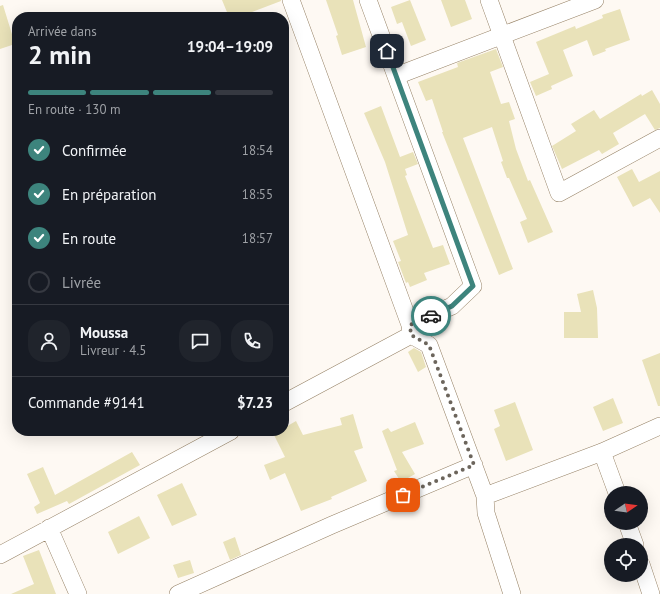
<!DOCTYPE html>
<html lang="fr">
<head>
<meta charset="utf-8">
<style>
  body { margin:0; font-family:"PT Sans",sans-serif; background:#20242c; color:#f1f3f6; height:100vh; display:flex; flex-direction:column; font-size:15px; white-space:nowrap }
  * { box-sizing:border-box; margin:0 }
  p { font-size:13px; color:#9ea1a6 }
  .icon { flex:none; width:22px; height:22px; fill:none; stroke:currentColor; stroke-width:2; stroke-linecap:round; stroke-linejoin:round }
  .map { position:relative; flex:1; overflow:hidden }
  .side { position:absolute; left:12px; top:12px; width:277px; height:424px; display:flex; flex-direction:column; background:#171b24; border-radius:16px; box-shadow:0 4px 16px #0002 }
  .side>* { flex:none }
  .needle { width:26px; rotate:77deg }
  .fabs { position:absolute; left:604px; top:486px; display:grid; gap:8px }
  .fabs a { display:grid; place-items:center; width:44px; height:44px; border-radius:50%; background:#171b24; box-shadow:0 4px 16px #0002; font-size:20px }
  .pin { position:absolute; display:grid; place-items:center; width:34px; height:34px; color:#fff; margin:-17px; border-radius:8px; box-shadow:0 2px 6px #0006 }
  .courier { position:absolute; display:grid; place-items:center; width:40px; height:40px; margin:-20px; border:3px solid #3d847d; border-radius:50%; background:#fff; color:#222; box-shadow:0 1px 5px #0007 }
  .summary em { font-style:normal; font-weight:600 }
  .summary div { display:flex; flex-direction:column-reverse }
  .summary { display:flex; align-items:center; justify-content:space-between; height:68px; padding:0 16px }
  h1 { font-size:26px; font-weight:600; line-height:30px }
  .bar { display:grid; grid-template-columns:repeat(4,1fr); gap:6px 4px; align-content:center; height:48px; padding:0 16px }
  .bar i { height:5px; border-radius:3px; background:#363941 }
  .bar .selected { background:#3d847d }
  .bar p { grid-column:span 4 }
  .line { display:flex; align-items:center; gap:10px; padding:0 16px; border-top:1px solid #363941 }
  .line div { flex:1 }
  .round { display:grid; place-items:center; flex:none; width:42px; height:42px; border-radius:16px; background:#20242c }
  ol { padding:0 16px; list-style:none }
  li { display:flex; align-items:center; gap:12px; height:44px }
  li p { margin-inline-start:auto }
  li .icon { padding:4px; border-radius:50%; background:#3d847d; color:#fff; stroke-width:4 }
  li:last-child { color:#9ea1a6 }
  li i { width:22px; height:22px; border:2px solid #363941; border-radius:50% }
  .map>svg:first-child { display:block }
</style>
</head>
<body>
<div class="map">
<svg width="660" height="594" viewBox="0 0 660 594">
  <rect width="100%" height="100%" fill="#fef9f3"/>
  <path fill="#e9e2b9" d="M222,0h59v1l-42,16h-10z
    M326,0h27l13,47 -24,8 -6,-19 2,-1z
    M410,0l16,40 -15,6 -9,-24 -5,2 -6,-17z
    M441,0h24l7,19 -21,8z
    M3,5l12,39 -15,5v-43z
    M620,9l10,31 -25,9 1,2 -13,5 -6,-16 -24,10 10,26 -22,10 1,3 -16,7 -6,-14 19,-8 -13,-32 39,-16 1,3 27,-11 -1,-3z
    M496,49l7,18 -13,5 11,32 8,-2 6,17 -6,2 7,28 12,32 2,-1 23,52 -25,11 -8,-21 7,-3 -18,-41h-2l-6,-16 2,-1 -11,-34 -29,11 50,131 -14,6 -57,-143h1l-11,-33 -6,2 -8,-19 40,-15 -1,-4z
    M652,90l8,14v24l-5,2 -10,-16 -32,19 6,11 -17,10 -3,-4 -37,19 -10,-23 24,-15 -5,-7 23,-14 6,9 41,-25 1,2z
    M381,106l19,51 13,-5 5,12 -13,5 2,6 -2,1 28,72 10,-3 7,19 -26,9 3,7 -17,7 -2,-5 -2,1 -8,-21 3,-1 -8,-20 15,-6 -23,-73 -21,-49z
    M632,169l7,13 21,-11v42l-10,-15 -17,9 -16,-30z
    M593,290l4,18 1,30h-34v-26h17l-4,-18z
    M414,348l7,4 5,15 -8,5 -10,-20z
    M660,353v53h-2l-16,-46z
    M613,398l10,25 -20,8 -10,-24z
    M515,402l18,48 -27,11 -12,-32 6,-3 -6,-16z
    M353,414l10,34 -9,3 13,30 -36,16 1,2 -31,12 -16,-38 -15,7 -6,-15 21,-8 -12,-24 11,-2v-3l12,-7 7,14 39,-10 -2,-7z
    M415,422l9,22 -22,8 13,22 -14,8 -7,-11 3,-1 -15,-39 6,-3 3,4z
    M132,452l8,13 -71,39 -2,-3 -30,13 -3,-7 6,-4 -13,-29 16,-7 12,28z
    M182,483l15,32 -25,11 -15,-31z
    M139,516l11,22 -32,16 -10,-22z
    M235,537l6,18 -11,5 -7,-18z
    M39,550l17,44h-45l23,-10 -11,-28z
    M190,560l4,13 -16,5 -5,-13z"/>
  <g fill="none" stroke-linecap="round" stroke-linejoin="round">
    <g stroke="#958165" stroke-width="18">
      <path id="street" d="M291,0l119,325 1,10
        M368,0l105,286 -21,20 -42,19
        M489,0l70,193 101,-55
        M396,76l199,-76
        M411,335l18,10 56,151 117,-44 58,-26
        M284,403l127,-68
        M602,452l15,41
        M485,496l1,17 26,81
        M627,523l8,22
        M49,528l29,66
        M0,555l231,-124
        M641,564l10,30
        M178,594l154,-69 142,-60"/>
    </g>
    <use href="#street" stroke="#fff" stroke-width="17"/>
  </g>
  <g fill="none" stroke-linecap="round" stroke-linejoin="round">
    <path stroke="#6c655c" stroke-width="4" stroke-dasharray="0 7.2" d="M403,495l71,-30 -45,-120 -18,-10 -1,-10 21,-9"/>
    <path stroke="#3d847d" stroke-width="5" d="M387,51l86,235 -21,20 -21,10"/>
  </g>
</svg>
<div class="fabs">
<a><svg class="needle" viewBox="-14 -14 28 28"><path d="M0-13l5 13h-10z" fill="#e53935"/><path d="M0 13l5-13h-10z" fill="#9ea1a6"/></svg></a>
<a><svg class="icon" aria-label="locate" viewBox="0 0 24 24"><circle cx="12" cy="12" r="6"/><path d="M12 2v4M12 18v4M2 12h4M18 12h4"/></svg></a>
</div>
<div class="pin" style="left:403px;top:495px;background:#ea580c"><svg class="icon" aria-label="bag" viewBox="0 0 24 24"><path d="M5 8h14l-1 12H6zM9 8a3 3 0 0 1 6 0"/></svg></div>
<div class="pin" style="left:387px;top:51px;background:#1f2937"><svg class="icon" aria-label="home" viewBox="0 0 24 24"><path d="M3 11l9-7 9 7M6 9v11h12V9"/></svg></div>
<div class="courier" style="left:431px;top:316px"><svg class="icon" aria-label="car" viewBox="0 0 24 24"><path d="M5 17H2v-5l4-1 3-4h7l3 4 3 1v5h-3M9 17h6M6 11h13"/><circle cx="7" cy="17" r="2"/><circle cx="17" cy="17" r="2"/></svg></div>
<section class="side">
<div class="summary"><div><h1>2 min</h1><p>Arrivée dans</p></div><em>19:04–19:09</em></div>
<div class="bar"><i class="selected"></i><i class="selected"></i><i class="selected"></i><i></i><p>En route · 130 m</p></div>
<ol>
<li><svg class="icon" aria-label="check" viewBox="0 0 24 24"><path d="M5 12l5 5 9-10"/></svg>Confirmée<p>18:54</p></li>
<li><svg class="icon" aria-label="check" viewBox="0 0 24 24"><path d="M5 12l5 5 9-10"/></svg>En préparation<p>18:55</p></li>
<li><svg class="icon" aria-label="check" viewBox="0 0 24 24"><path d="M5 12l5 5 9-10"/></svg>En route<p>18:57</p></li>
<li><i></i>Livrée</li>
</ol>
<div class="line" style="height:72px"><a class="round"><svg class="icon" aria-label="person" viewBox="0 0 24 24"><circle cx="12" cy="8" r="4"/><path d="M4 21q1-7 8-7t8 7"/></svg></a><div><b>Moussa</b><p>Livreur · 4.5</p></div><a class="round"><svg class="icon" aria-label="chat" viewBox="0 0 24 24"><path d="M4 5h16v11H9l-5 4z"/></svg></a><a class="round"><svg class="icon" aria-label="phone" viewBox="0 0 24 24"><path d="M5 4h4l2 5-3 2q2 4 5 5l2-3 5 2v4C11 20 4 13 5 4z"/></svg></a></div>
<div class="line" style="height:52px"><div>Commande #9141</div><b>$7.23</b></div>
</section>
</div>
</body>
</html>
